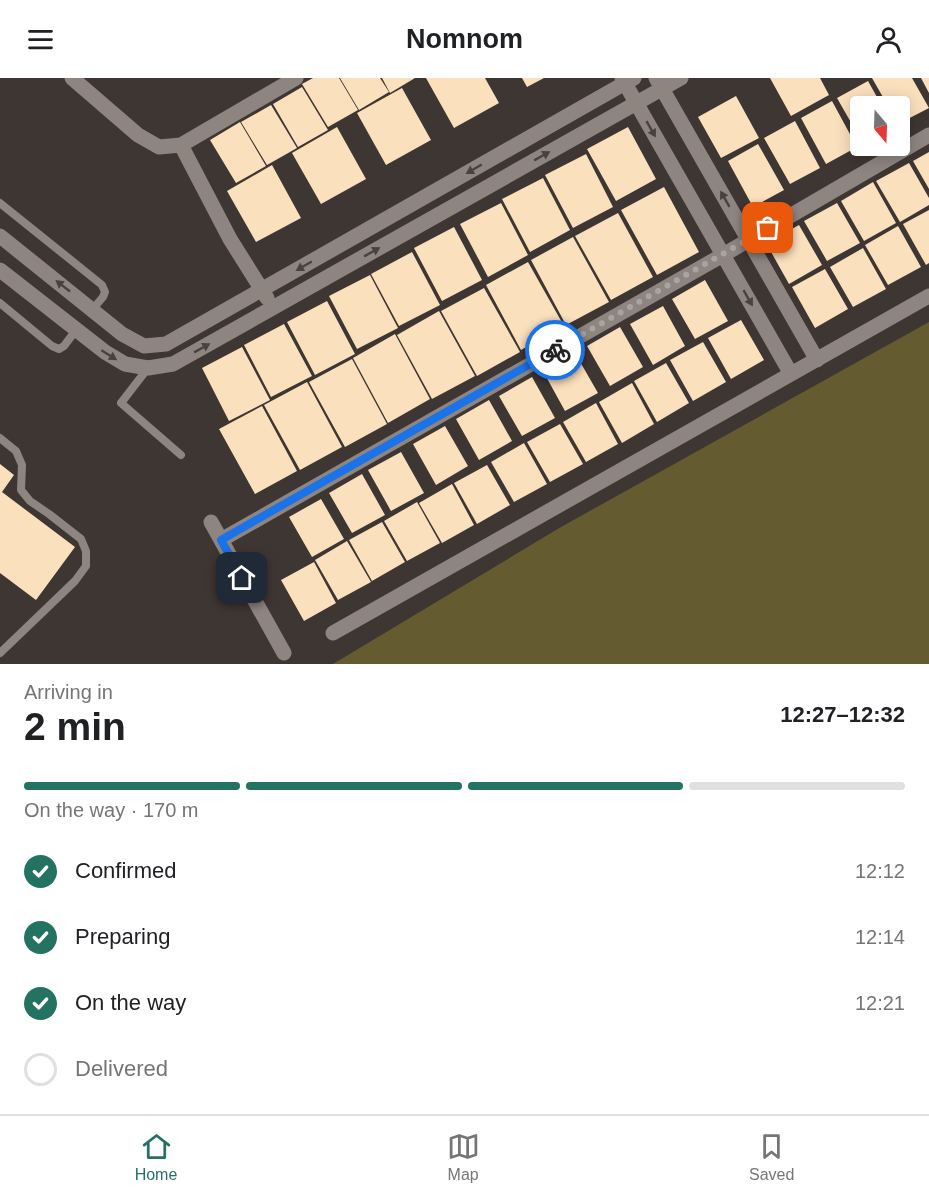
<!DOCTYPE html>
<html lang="en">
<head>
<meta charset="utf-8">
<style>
  body { margin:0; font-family:Arial,sans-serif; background:#f6f6f6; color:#202124; height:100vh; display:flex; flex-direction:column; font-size:22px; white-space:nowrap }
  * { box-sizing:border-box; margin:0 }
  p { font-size:20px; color:#757577 }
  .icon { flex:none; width:33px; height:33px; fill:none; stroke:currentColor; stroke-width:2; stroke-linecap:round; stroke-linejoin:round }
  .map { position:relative; height:586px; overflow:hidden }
  .side { display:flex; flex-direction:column; background:#fff; flex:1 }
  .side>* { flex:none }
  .needle { width:39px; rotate:161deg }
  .fabs { position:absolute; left:850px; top:18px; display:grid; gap:12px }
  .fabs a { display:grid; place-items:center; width:60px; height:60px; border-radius:6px; background:#fff; box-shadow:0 3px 15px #0003; font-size:30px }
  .pin { position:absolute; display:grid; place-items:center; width:51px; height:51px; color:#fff; margin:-26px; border-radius:12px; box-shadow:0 3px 9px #0006 }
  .courier { position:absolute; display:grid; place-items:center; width:60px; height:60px; margin:-30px; border:4px solid #1a73e8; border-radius:50%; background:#fff; color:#222; box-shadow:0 2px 8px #0007 }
  .overview em { font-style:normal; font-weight:800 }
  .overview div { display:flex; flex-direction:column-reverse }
  .overview { display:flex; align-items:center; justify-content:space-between; height:102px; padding:0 24px }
  h1 { font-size:39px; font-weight:800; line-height:45px }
  .bar { display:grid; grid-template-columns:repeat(4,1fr); gap:9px 6px; align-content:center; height:72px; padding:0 24px }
  .bar i { height:8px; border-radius:4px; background:#e0e0e0 }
  .bar .active { background:#247262 }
  .bar p { grid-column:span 4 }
  ol { padding:0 24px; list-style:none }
  li { display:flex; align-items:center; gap:18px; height:66px }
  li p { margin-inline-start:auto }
  li .icon { padding:6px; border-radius:50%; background:#247262; color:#fff; stroke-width:4 }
  li:last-child { color:#757577 }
  li i { width:33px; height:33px; border:3px solid #e0e0e0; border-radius:50% }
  header { display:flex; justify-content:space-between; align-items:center; height:78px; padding:0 24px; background:#fff; font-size:27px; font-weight:800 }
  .tabs { display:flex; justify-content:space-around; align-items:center; height:84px; border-top:2px solid #e0e0e0; background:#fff; font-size:16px; color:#757577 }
  .tabs a { display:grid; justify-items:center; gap:3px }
  .tabs .active { color:#247262 }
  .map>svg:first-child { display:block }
</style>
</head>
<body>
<header><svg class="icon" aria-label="menu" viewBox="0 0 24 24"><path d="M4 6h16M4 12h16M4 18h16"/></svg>Nomnom<svg class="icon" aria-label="person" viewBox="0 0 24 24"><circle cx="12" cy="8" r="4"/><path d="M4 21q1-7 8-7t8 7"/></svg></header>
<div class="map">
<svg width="929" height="586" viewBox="0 0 929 586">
  <rect width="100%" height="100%" fill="#3e3632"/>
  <path fill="#645b31" d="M929,244v342h-596l228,-137z"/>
  <path fill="#fbe0be" d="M313,0h26l19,32 -30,17 -26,-43z
    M340,0h40l9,14 -30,18z
    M382,0h33l-25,15z
    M426,0h59l14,25 -45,25z
    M522,0h22l-17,9z
    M770,0h50l9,17 -38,21z
    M872,0h40l17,30 -29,15v-17h-12z
    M921,0h8v15z
    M868,3l14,25h-21v34l-24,-42z
    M302,9l26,43 -30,17 -25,-43z
    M402,10l29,52 -45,25 -29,-52z
    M736,18l23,42 -38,20 -23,-41z
    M832,23l25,46 -31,17 -25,-46z
    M271,27l26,43 -30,17 -26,-43z
    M795,43l25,47 -30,16 -26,-46z
    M240,44l26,44 -30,17 -26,-43z
    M337,49l29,52 -45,25 -29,-51z
    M628,49l28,52 -40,22 -29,-52z
    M758,66l26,46 -31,17 -25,-46z
    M929,74v37l-16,-28z
    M586,76l27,53 -40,21 -28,-53z
    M909,85l20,35v7l-29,17 -24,-41z
    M272,87l29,53 -45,24 -29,-51z
    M543,100l27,52 -40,22 -28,-53z
    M873,104l23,41 -32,18 -23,-40z
    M664,109l35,65 -42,23 -36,-65z
    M501,125l27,52 -40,22 -28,-53z
    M837,125l23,40 -33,18 -23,-40z
    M929,132v53l-3,2 -23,-41z
    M618,135l35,64 -42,23 -36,-64z
    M799,147l23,40 -33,19 -23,-41z
    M898,148l23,41 -33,18 -23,-40z
    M454,149l28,53 -40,21 -28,-53z
    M573,159l36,65 -43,23 -35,-65z
    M863,170l23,41 -33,18 -23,-40z
    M412,174l28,53 -41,21 -28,-52z
    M528,184l36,64 -43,24 -35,-65z
    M825,191l23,40 -33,19 -23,-41z
    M370,197l28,53 -41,21 -28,-53z
    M705,202l23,41 -33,18 -23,-40z
    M484,210l36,64 -43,24 -36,-65z
    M327,223l28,53 -40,21 -28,-53z
    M663,228l22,40 -32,19 -23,-41z
    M439,233l36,65 -43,23 -35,-64z
    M741,242l23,40 -33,19 -23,-41z
    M284,246l28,52 -41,21 -27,-52z
    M620,249l23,40 -33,19 -23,-40z
    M395,256l35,65 -42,24 -35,-65z
    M703,264l23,40 -33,19 -23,-41z
    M242,269l28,53 -41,21 -27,-53z
    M575,275l23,40 -33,18 -22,-40z
    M352,281l35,65 -42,23 -36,-65z
    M666,285l23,40 -32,19 -23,-41z
    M532,299l23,41 -33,18 -23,-40z
    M307,304l35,65 -42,23 -36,-65z
    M632,305l22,41 -32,19 -23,-41z
    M489,322l23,41 -33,19 -23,-41z
    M596,325l22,41 -32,18 -23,-40z
    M262,328l35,65 -42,23 -36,-65z
    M560,346l23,40 -33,18 -23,-40z
    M445,348l23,40 -32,19 -23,-41z
    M524,365l23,41 -33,18 -23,-40z
    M401,374l23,41 -33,18 -23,-41z
    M0,386l14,11 -12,17 73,55 -39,53 -36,-27z
    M487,387l23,40 -33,19 -23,-41z
    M362,396l23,41 -33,18 -23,-40z
    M452,406l22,41 -32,18 -23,-40z
    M321,421l23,40 -32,18 -23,-40z
    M417,424l23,41 -33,18 -23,-40z
    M382,444l23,40 -33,19 -23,-41z
    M347,463l24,41 -33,18 -23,-40z
    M314,484l22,41 -32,18 -23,-41z"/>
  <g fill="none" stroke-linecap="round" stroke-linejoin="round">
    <path stroke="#8e8580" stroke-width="8" d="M0,125l102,82 3,7 -2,5 -11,13
      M0,225l52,43 7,3 5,-3 12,-16
      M148,290l-27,35 60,52
      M0,360l16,13 6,14 -1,25 9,11 19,13 32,25 5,12v15l-11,15 -75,72"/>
    <path stroke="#8e8580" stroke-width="15" d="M72,0l66,57 21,12 22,-2 115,-67
      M622,0l169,296
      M656,0l161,282
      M181,67l49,94 37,59
      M0,158l122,98 22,12 22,-2 468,-266
      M0,192l105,82 20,12 23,4 25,-4 508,-286
      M211,444l73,131
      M221,462l502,-285 206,-120
      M333,555l596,-337"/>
  </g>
  <defs><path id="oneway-solid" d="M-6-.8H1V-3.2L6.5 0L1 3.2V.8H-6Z" transform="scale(1.5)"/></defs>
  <g fill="#4a423e">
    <use href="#oneway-solid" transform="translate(651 51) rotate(60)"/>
    <use href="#oneway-solid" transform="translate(542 78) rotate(-29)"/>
    <use href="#oneway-solid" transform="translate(474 91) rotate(150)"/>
    <use href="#oneway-solid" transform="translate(725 121) rotate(-120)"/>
    <use href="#oneway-solid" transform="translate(372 174) rotate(-29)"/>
    <use href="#oneway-solid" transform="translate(304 188) rotate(150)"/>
    <use href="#oneway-solid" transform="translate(63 208) rotate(-142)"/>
    <use href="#oneway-solid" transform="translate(748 220) rotate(60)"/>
    <use href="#oneway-solid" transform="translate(202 270) rotate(-29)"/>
    <use href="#oneway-solid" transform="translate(109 277) rotate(32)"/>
  </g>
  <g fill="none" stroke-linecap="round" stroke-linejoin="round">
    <path stroke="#aaa4a0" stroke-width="6" stroke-dasharray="0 10.8" d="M555,272l213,-122"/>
    <path stroke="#1a73e8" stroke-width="8" d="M242,500l-21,-38 334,-190"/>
  </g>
</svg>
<div class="fabs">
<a><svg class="needle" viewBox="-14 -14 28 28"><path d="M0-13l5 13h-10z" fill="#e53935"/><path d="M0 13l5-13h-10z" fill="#757577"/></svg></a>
</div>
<div class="pin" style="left:768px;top:150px;background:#ea580c"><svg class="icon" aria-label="bag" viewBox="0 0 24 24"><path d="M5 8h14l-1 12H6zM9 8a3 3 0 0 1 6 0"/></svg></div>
<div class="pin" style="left:242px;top:500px;background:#1f2937"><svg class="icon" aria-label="home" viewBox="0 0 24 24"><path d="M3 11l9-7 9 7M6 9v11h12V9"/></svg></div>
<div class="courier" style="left:555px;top:272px"><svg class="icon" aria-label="bike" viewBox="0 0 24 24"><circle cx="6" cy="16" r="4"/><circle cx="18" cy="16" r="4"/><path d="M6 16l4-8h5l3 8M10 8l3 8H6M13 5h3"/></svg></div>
</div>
<section class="side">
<div class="overview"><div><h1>2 min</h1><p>Arriving in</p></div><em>12:27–12:32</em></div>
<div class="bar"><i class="active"></i><i class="active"></i><i class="active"></i><i></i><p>On the way · 170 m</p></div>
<ol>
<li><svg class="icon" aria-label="check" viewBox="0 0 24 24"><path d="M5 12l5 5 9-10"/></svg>Confirmed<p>12:12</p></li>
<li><svg class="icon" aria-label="check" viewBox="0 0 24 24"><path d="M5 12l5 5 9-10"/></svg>Preparing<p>12:14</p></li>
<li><svg class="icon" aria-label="check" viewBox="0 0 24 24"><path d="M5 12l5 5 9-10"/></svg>On the way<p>12:21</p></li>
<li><i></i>Delivered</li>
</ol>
</section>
<nav class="tabs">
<a class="active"><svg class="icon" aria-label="home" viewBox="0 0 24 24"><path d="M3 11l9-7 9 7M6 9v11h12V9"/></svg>Home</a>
<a><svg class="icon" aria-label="map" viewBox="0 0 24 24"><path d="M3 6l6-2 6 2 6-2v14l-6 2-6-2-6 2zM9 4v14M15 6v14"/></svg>Map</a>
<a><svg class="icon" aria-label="saved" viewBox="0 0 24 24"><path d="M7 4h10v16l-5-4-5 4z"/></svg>Saved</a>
</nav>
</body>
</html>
